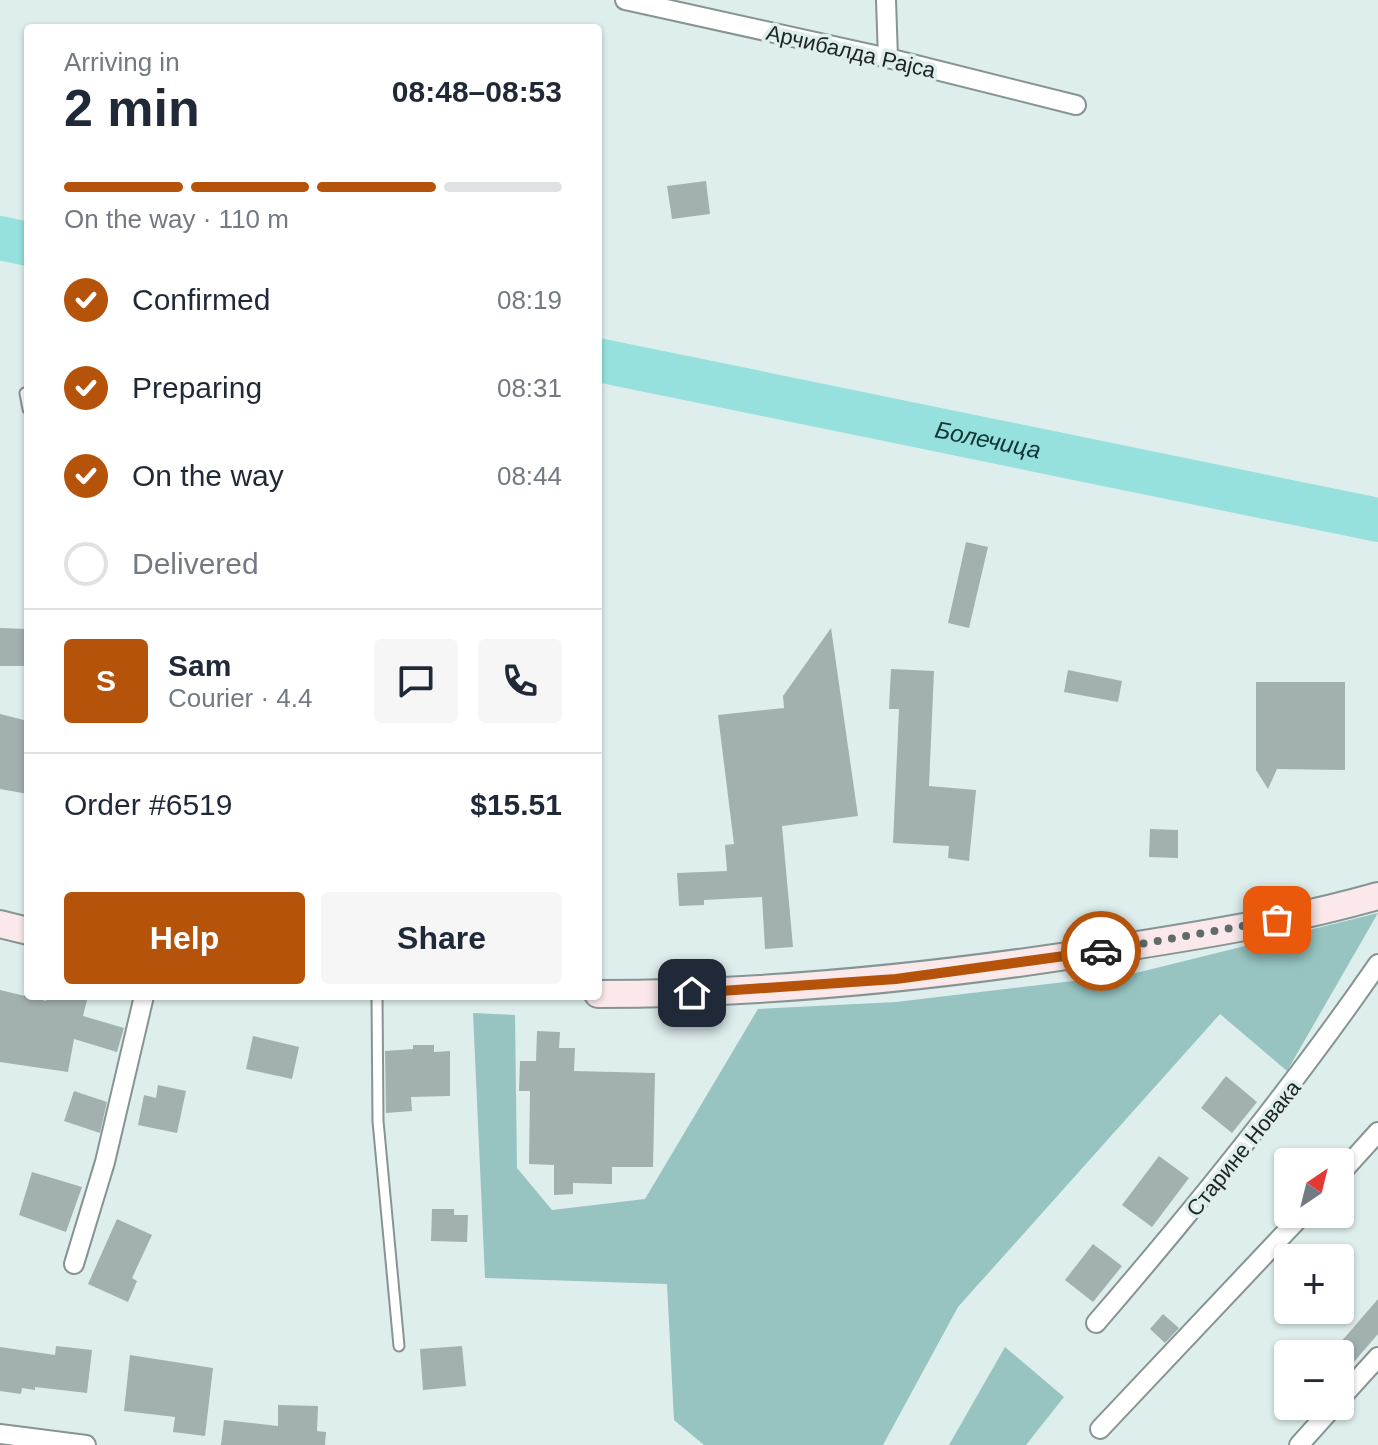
<!DOCTYPE html>
<html lang="en">
<head>
<meta charset="utf-8">
<style>
  body { margin:0; font-family:Arial,sans-serif; background:#f6f6f7; color:#1f2937; height:100vh; display:flex; flex-direction:column; font-size:30px; white-space:nowrap }
  * { box-sizing:border-box; margin:0 }
  p { font-size:26px; color:#747a83 }
  .icon { flex:none; width:44px; height:44px; fill:none; stroke:currentColor; stroke-width:2; stroke-linecap:round; stroke-linejoin:round }
  .map { position:relative; flex:1; overflow:hidden }
  .details { position:absolute; left:24px; top:24px; width:578px; height:976px; display:flex; flex-direction:column; background:#fff; border-radius:8px; box-shadow:0 2px 6px #0004 }
  .details>* { flex:none }
  .needle { width:52px; rotate:35deg }
  .tools { position:absolute; left:1274px; top:1148px; display:grid; gap:16px }
  .tools a { display:grid; place-items:center; width:80px; height:80px; border-radius:8px; background:#fff; box-shadow:0 2px 6px #0004; font-size:40px }
  .pin { position:absolute; display:grid; place-items:center; width:68px; height:68px; color:#fff; margin:-34px; border-radius:16px; box-shadow:0 4px 12px #0006 }
  .courier { position:absolute; display:grid; place-items:center; width:80px; height:80px; margin:-40px; border:6px solid #b45309; border-radius:50%; background:#fff; color:#222; box-shadow:0 2px 10px #0007 }
  .summary em { font-style:normal; font-weight:700 }
  .summary div { display:flex; flex-direction:column-reverse }
  .summary { display:flex; align-items:center; justify-content:space-between; height:136px; padding:0 40px }
  h1 { font-size:52px; font-weight:700; line-height:60px }
  .bar { display:grid; grid-template-columns:repeat(4,1fr); gap:12px 8px; align-content:center; height:96px; padding:0 40px }
  .bar i { height:10px; border-radius:6px; background:#e0e1e3 }
  .bar .current { background:#b45309 }
  .bar p { grid-column:span 4 }
  .line { display:flex; align-items:center; gap:20px; padding:0 40px; border-top:2px solid #e0e1e3 }
  .line div { flex:1 }
  .round { display:grid; place-items:center; flex:none; width:84px; height:84px; border-radius:8px; background:#f6f6f7 }
  ol { padding:0 40px; list-style:none }
  li { display:flex; align-items:center; gap:24px; height:88px }
  li p { margin-inline-start:auto }
  li .icon { padding:8px; border-radius:50%; background:#b45309; color:#fff; stroke-width:4 }
  li:last-child { color:#747a83 }
  li i { width:44px; height:44px; border:4px solid #e0e1e3; border-radius:50% }
  .button { display:flex; gap:16px; margin-top:auto; padding:16px 40px }
  .button a { flex:1; height:92px; border-radius:8px; background:#b45309; color:#fff; font-size:32px; font-weight:700; line-height:92px; text-align:center }
  .button a+a { background:#f6f6f7; color:#1f2937 }
  .map>svg:first-child { display:block }
</style>
</head>
<body>
<div class="map">
<svg width="1378" height="1445" viewBox="0 0 1378 1445">
  <rect width="100%" height="100%" fill="#deeeed"/>
  <path fill="#97c4c1" d="M1378,913l-91,158 -67,-57 -262,293 -75,138h-179l-30,-25 -7,-136 -182,-6 -12,-265 42,2 2,153 35,42 93,-11 113,-190 138,-7 236,-28z
    M1005,1347l59,50 -38,48h-77z"/>
  <g fill="none" stroke-linecap="round" stroke-linejoin="round">
    <g stroke="#96e1dd" stroke-width="44">
      <path d="M0,238l28,6"/>
      <path id="s1" d="M598,360l780,160"/>
    </g>
  </g>
  <path fill="#a2b1b0" d="M706,181l4,33 -38,5 -5,-33z
    M966,542l22,5 -19,81 -21,-5z
    M0,628l28,1v37h-28z
    M831,628l27,188 -76,10 11,121 -28,2 -3,-52 -58,3v5l-25,1 -2,-33 50,-2 -2,-26 9,-1 -16,-129 66,-7 -1,-12z
    M891,669l43,2 -5,115 47,4 -7,71 -21,-3 1,-12 -56,-3 6,-134h-10z
    M1068,670l54,11 -4,21 -54,-10z
    M1256,682h89v88l-68,-1 -9,20 -12,-19z
    M0,714l28,7v73l-28,-5z
    M1150,829l28,1v28l-29,-1z
    M0,990l46,11 2,-5h40l-5,20 41,12 -7,24 -43,-13 -6,33 -68,-10z
    M537,1031l23,1 -1,16h16l-1,23 81,2 -2,94h-41v17l-39,-1v11l-19,1v-30l-25,-1 1,-73h-11l1,-30h16z
    M253,1036l46,11 -7,32 -46,-10z
    M413,1045h21v7l16,-1v45l-39,1 1,14 -26,2 -1,-62 28,-2z
    M1226,1076l31,26 -25,31 -31,-25z
    M158,1085l28,6 -9,42 -39,-8 6,-30 12,3z
    M74,1091l33,11 -7,31 -36,-12z
    M1159,1156l30,22 -37,49 -30,-22z
    M32,1172l50,15 -16,45 -47,-17z
    M432,1209h22v6h14l-1,27 -36,-1z
    M117,1219l35,16 -20,43 5,3 -9,21 -40,-18z
    M1093,1244l29,22 -29,36 -28,-22z
    M1378,1299v35l-38,44v-35z
    M1163,1314l16,14 -14,15 -15,-14z
    M56,1346l36,4 -5,43 -52,-6v3l-13,-2 -1,6 -21,-3v-44l55,8z
    M462,1346l4,40 -43,4 -3,-41z
    M130,1355l83,13 -8,68 -32,-4 2,-15 -51,-6z
    M278,1405l40,1 -1,25 9,1 -1,13h-104l3,-25 54,6z"/>
  <g fill="none" stroke-linecap="round" stroke-linejoin="round">
    <g stroke="#869493" stroke-width="13">
      <path id="service" d="M25,393l3,16
        M377,996l1,125 21,225"/>
    </g>
    <g stroke="#869493" stroke-width="22">
      <path id="minor" d="M625,0l263,58 188,47
        M886,0l2,58
        M1340,1174l38,-42
        M74,1264l31,-102 39,-166
        M1096,1323c100,-116 195,-233 282,-359
        M1340,1399l38,-42
        M1100,1429l203,-215
        M0,1434l86,11
        M1299,1445l35,-39"/>
    </g>
    <g stroke="#869493" stroke-width="30">
      <path id="secondary" d="M0,924l28,7
        M598,994c165,0 326,-16 489,-41 97,-15 196,-30 291,-57"/>
    </g>
    <use href="#service" stroke="#fff" stroke-width="9"/>
    <use href="#minor" stroke="#fff" stroke-width="18"/>
    <use href="#secondary" stroke="#fae8ea" stroke-width="26"/>
  </g>
  <g fill="none" stroke-linecap="round" stroke-linejoin="round">
    <path stroke="#616b6a" stroke-width="8" stroke-dasharray="0 14.4" d="M1101,951l176,-31"/>
    <path stroke="#b45309" stroke-width="10" d="M692,993l204,-14 205,-28"/>
  </g>
  <g text-anchor="middle" stroke-width="7" stroke-linejoin="round" paint-order="stroke">
    <g font-size="22" fill="#1e2423" stroke="#deeeed">
      <text transform="translate(851 51) rotate(13)" y="8">Арчибалда Рајса</text>
      <text transform="translate(1243 1148) rotate(-51)" y="8">Старине Новака</text>
    </g>
    <g font-size="24" font-style="italic" fill="#103534" stroke="#deeeed">
      <text dy="8" stroke="none"><textPath href="#s1" startOffset="398">Болечица</textPath></text>
    </g>
  </g>
</svg>
<div class="tools">
<a><svg class="needle" viewBox="-14 -14 28 28"><path d="M0-13l5 13h-10z" fill="#e53935"/><path d="M0 13l5-13h-10z" fill="#747a83"/></svg></a>
<a>+</a>
<a>−</a>
</div>
<div class="pin" style="left:1277px;top:920px;background:#ea580c"><svg class="icon" aria-label="bag" viewBox="0 0 24 24"><path d="M5 8h14l-1 12H6zM9 8a3 3 0 0 1 6 0"/></svg></div>
<div class="pin" style="left:692px;top:993px;background:#1f2937"><svg class="icon" aria-label="home" viewBox="0 0 24 24"><path d="M3 11l9-7 9 7M6 9v11h12V9"/></svg></div>
<div class="courier" style="left:1101px;top:951px"><svg class="icon" aria-label="car" viewBox="0 0 24 24"><path d="M5 17H2v-5l4-1 3-4h7l3 4 3 1v5h-3M9 17h6M6 11h13"/><circle cx="7" cy="17" r="2"/><circle cx="17" cy="17" r="2"/></svg></div>
<section class="details">
<div class="summary"><div><h1>2 min</h1><p>Arriving in</p></div><em>08:48–08:53</em></div>
<div class="bar"><i class="current"></i><i class="current"></i><i class="current"></i><i></i><p>On the way · 110 m</p></div>
<ol>
<li><svg class="icon" aria-label="check" viewBox="0 0 24 24"><path d="M5 12l5 5 9-10"/></svg>Confirmed<p>08:19</p></li>
<li><svg class="icon" aria-label="check" viewBox="0 0 24 24"><path d="M5 12l5 5 9-10"/></svg>Preparing<p>08:31</p></li>
<li><svg class="icon" aria-label="check" viewBox="0 0 24 24"><path d="M5 12l5 5 9-10"/></svg>On the way<p>08:44</p></li>
<li><i></i>Delivered</li>
</ol>
<div class="line" style="height:144px"><b class="round" style="background:#b45309;color:#fff">S</b><div><b>Sam</b><p>Courier · 4.4</p></div><a class="round"><svg class="icon" aria-label="chat" viewBox="0 0 24 24"><path d="M4 5h16v11H9l-5 4z"/></svg></a><a class="round"><svg class="icon" aria-label="phone" viewBox="0 0 24 24"><path d="M5 4h4l2 5-3 2q2 4 5 5l2-3 5 2v4C11 20 4 13 5 4z"/></svg></a></div>
<div class="line" style="height:104px"><div>Order #6519</div><b>$15.51</b></div>
<div class="button"><a>Help</a><a>Share</a></div>
</section>
</div>
</body>
</html>
